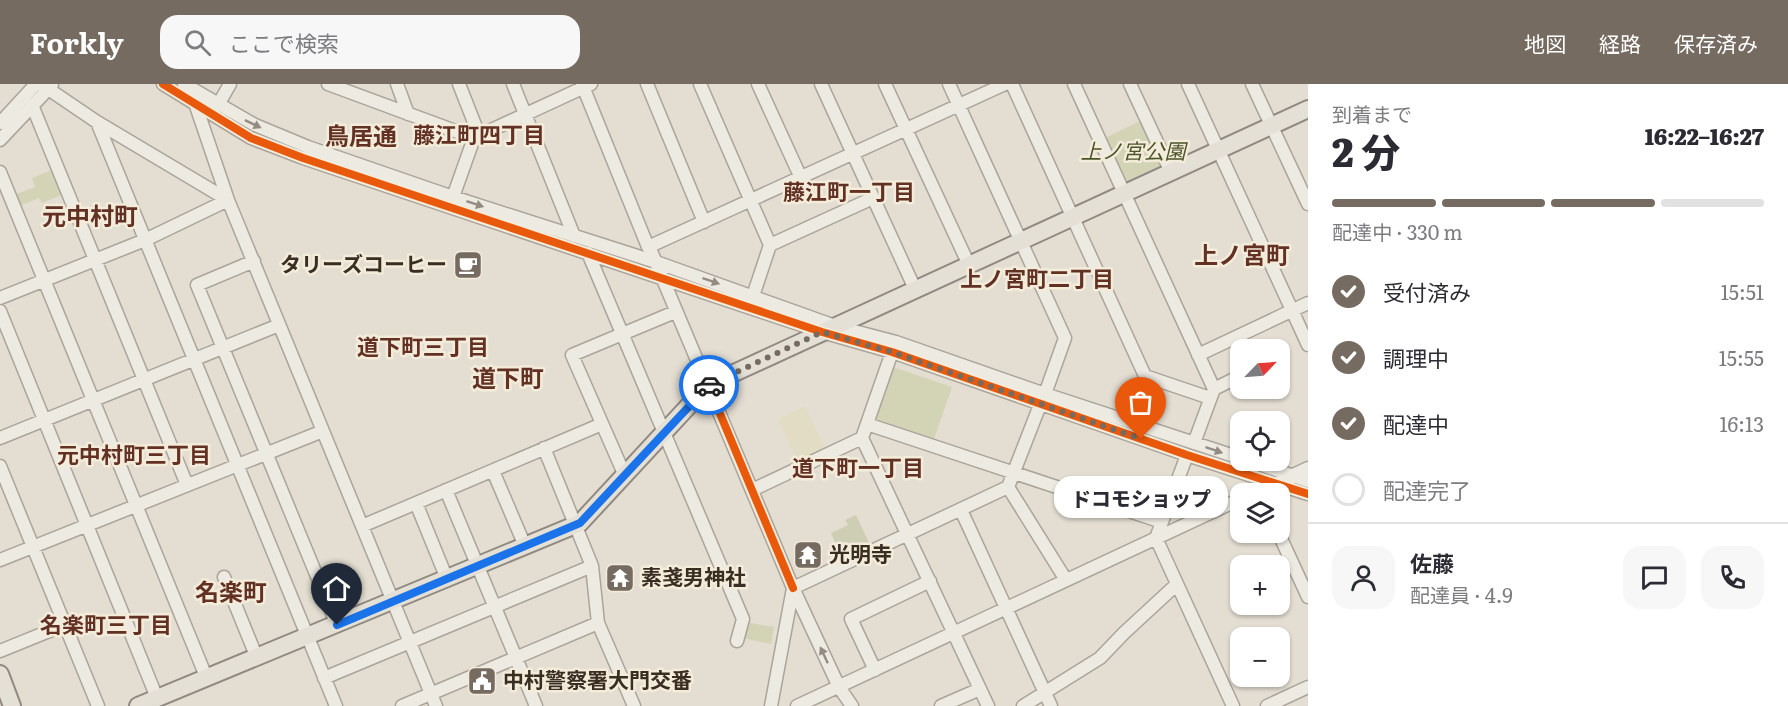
<!DOCTYPE html>
<html lang="ja">
<head>
<meta charset="utf-8">
<style>
  body { margin:0; font-family:Literata,"Noto Sans JP",serif; background:#f7f7f7; color:#2b2b33; height:100vh; display:flex; flex-direction:column; font-size:22px; white-space:nowrap }
  * { box-sizing:border-box; margin:0 }
  p { font-size:20px; color:#7c7c81 }
  .icon { flex:none; width:33px; height:33px; fill:none; stroke:currentColor; stroke-width:2; stroke-linecap:round; stroke-linejoin:round }
  .map { position:relative; flex:1; overflow:hidden }
  .sheet { display:flex; flex-direction:column; background:#fff; width:480px }
  .sheet>* { flex:none }
  .needle { width:39px; rotate:65deg }
  .fabs { position:absolute; left:1230px; top:255px; display:grid; gap:12px }
  .fabs a { display:grid; place-items:center; width:60px; height:60px; border-radius:12px; background:#fff; box-shadow:0 2px 4px #0004; font-size:30px }
  .pin { position:absolute; display:grid; place-items:center; width:51px; height:51px; color:#fff; margin:-62px -26px; border-radius:50% 50% 50% 0; rotate:-45deg; box-shadow:0 0 6px #0007 }
  .pin .icon { rotate:45deg }
  .courier { position:absolute; display:grid; place-items:center; width:60px; height:60px; margin:-30px; border:4px solid #1a73e8; border-radius:50%; background:#fff; color:#222; box-shadow:0 2px 8px #0007 }
  .bubble { position:absolute; height:42px; border-radius:18px; background:#fff; box-shadow:0 2px 4px #0004; font-size:20px; font-weight:800; line-height:42px; text-align:center }
  .head em { font-style:normal; font-weight:800 }
  .head div { display:flex; flex-direction:column-reverse }
  .head { display:flex; align-items:center; justify-content:space-between; height:102px; padding:0 24px }
  h1 { font-size:39px; font-weight:800; line-height:45px }
  .bar { display:grid; grid-template-columns:repeat(4,1fr); gap:9px 6px; align-content:center; height:72px; padding:0 24px }
  .bar i { height:8px; border-radius:4px; background:#e1e1e2 }
  .bar .selected { background:#766b60 }
  .bar p { grid-column:span 4 }
  .line { display:flex; align-items:center; gap:15px; padding:0 24px; border-top:2px solid #e1e1e2 }
  .line div { flex:1 }
  .round { display:grid; place-items:center; flex:none; width:63px; height:63px; border-radius:18px; background:#f7f7f7 }
  ol { padding:0 24px; list-style:none }
  li { display:flex; align-items:center; gap:18px; height:66px }
  li p { margin-inline-start:auto }
  li .icon { padding:6px; border-radius:50%; background:#766b60; color:#fff; stroke-width:4 }
  li:last-child { color:#7c7c81 }
  li i { width:33px; height:33px; border:3px solid #e1e1e2; border-radius:50% }
  header { display:flex; align-items:center; gap:36px; box-sizing:border-box; height:84px; padding:0 30px; background:#766b60; color:#fff }
  header strong { font-size:28px }
  nav { display:flex; gap:33px; margin-inline-start:auto; font-size:21px }
  .search { width:420px; height:54px; background:#f7f7f7; display:flex; align-items:center; gap:15px; box-sizing:border-box; padding:0 21px; border-radius:18px; color:#7c7c81; font-size:22px }
  main { display:flex; flex:1; min-height:0 }
  .map>svg:first-child { display:block }
</style>
</head>
<body>
<header>
<strong>Forkly</strong>
<div class="search"><svg class="icon" aria-label="search" viewBox="0 0 24 24"><circle cx="10" cy="10" r="6"/><path d="M15 15l6 6"/></svg>ここで検索</div>
<nav><a>地図</a><a>経路</a><a>保存済み</a></nav>
</header>
<main>
<div class="map">
<svg width="1308" height="622" viewBox="0 0 1308 622">
  <rect width="100%" height="100%" fill="#e4ded2"/>
  <path fill="#e2dcc4" d="M805,322l21,45 -27,13 -21,-45z"/>
  <path fill="#d3d3b6" d="M1142,36l21,45 -40,18 -20,-44z
    M54,85l10,25 -22,9 -3,-5 -20,8 -5,-11 21,-8 -3,-9z
    M893,283l59,20 -18,52 -59,-20z
    M745,538l29,5 -3,17 -29,-6z"/>
  <path fill="#ceceb5" d="M856,431l15,32 -28,13 -12,-27 17,-8 -3,-5z"/>
  <g fill="none" stroke-linecap="round" stroke-linejoin="round">
    <g stroke="#aaa49a" stroke-width="15">
      <path id="minor" d="M163,0l88,54 52,20 519,174 70,20 295,103 121,39
        M184,0l71,41 53,22 145,50 203,65 179,64 61,16 149,52 195,64
        M328,0l146,54 117,-54
        M397,0l11,30
        M459,0l20,51
        M513,0l61,152
        M582,0l66,163 3,4 142,337 46,99 13,19
        M647,0l57,138
        M700,0l70,161 -17,51
        M758,0l43,94
        M821,0l94,205
        M885,0l84,181
        M949,0l116,254 -20,56
        M1012,0l133,292 65,22
        M1074,0l140,305 -20,54
        M1130,0l41,88
        M1188,0l120,261
        M1252,0l56,120
        M195,19l33,97 208,506
        M32,21l155,380
        M218,21l12,-21
        M97,38l239,584
        M0,39l36,-39
        M0,56l52,-55
        M0,88l207,507
        M453,113l21,-59
        M770,161l103,-47
        M648,163l357,-163
        M588,169l155,366 -6,22
        M254,177l-57,24 140,340
        M0,214l145,-58 83,-40 -131,-78 -56,-38
        M0,227l157,387
        M1198,271l110,-52
        M1214,305l26,-13
        M867,340l295,98
        M0,354l279,-113
        M862,354l126,268
        M544,364l48,118 6,57 36,83
        M1187,371l-31,83 77,168
        M1247,376l61,21
        M0,382l98,240
        M493,387l32,75
        M625,392l-53,-121 103,-43
        M1008,403l58,93
        M446,406l90,216
        M752,406l110,-52 30,-86
        M1253,410l55,-26
        M416,419l31,76
        M961,426l90,196
        M362,442l240,-102
        M1278,448l30,65
        M0,476l323,-129
        M224,493l33,81
        M793,504l215,-101 32,-82
        M0,567l64,-26
        M875,586l-24,-51 79,-38
        M324,594l268,-112
        M402,622l196,-83
        M771,622l22,-118
        M797,622l443,-207
        M941,622l39,-17
        M1023,622l77,-48 24,-25 53,-49
        M1267,622l41,-19"/>
    </g>
    <g stroke="#908981" stroke-width="20">
      <path id="major" d="M0,590l12,32
        M138,622l442,-183 128,-138 600,-276"/>
    </g>
    <use href="#minor" stroke="#edeae2" stroke-width="12"/>
    <use href="#major" stroke="#e5e0d5" stroke-width="16"/>
    <g stroke="#f4ecda" stroke-width="11">
      <path id="cycleway" d="M163,0l88,54 52,20 519,174 70,20 295,103 121,39
        M708,301l85,203"/>
    </g>
    <use href="#cycleway" stroke="#e8590c" stroke-width="8"/>
  </g>
  <defs><path id="oneway-solid" d="M-6-.8H1V-3.2L6.5 0L1 3.2V.8H-6Z" transform="scale(1.5)"/></defs>
  <g fill="#948c82">
    <use href="#oneway-solid" transform="translate(253 40) rotate(26)"/>
    <use href="#oneway-solid" transform="translate(475 120) rotate(18)"/>
    <use href="#oneway-solid" transform="translate(711 197) rotate(19)"/>
    <use href="#oneway-solid" transform="translate(1214 366) rotate(19)"/>
    <use href="#oneway-solid" transform="translate(824 571) rotate(-115)"/>
  </g>
  <g fill="none" stroke-linecap="round" stroke-linejoin="round">
    <path stroke="#766b60" stroke-width="6" stroke-dasharray="0 10.8" d="M709,301l113,-53 70,20 249,87"/>
    <path stroke="#1a73e8" stroke-width="8" d="M337,541l243,-102 129,-138"/>
  </g>
  <defs>
    <g id="cafe-square" transform="scale(1.5)"><rect x="-9" y="-9" width="18" height="18" rx="4" fill="#766b60" stroke="#f4ecda"/><path d="M-5.5-4.5H6V0H3Q3 3.5 0 3.5H-2.5Q-5.5 3.5-5.5 0ZM3-3.2v2h1.7v-2ZM-6 4.5H4V6H-6Z" fill="#fff"/></g>
    <g id="temple-square" transform="scale(1.5)"><rect x="-9" y="-9" width="18" height="18" rx="4" fill="#766b60" stroke="#f4ecda"/><path d="M0-6L5-2H3V0L6.5 2.5H4V6H1.5V3h-3V6H-4V2.5H-6.5L-3 0V-2H-5Z" fill="#fff"/></g>
    <g id="civic-square" transform="scale(1.5)"><rect x="-9" y="-9" width="18" height="18" rx="4" fill="#766b60" stroke="#f4ecda"/><path d="M-.6-6.5H3V-4.5H.6V-3L4-1V1h2V6H-6V1h2V-1L-.6-3ZM-1.2 2.5V6h2.4V2.5Z" fill="#fff"/></g>
  </defs>
  <g fill-rule="evenodd">
    <use href="#cafe-square" x="468" y="181"/>
    <use href="#temple-square" x="808" y="471"/>
    <use href="#temple-square" x="620" y="494"/>
    <use href="#civic-square" x="482" y="597"/>
  </g>
  <g text-anchor="middle" stroke-width="5" stroke-linejoin="round" paint-order="stroke">
    <g font-size="21" font-style="italic" fill="#4a552a" stroke="#f4ecda">
      <text x="1133" y="75">上ノ宮公園</text>
    </g>
    <g font-size="21" font-weight="bold" fill="#3a2d22" stroke="#f4ecda" text-anchor="start">
      <text x="447" y="188" text-anchor="end">タリーズコーヒー</text>
      <text x="829" y="478">光明寺</text>
      <text x="641" y="501">素戔男神社</text>
      <text x="503" y="604">中村警察署大門交番</text>
    </g>
    <g font-size="22" font-weight="bold" fill="#633124" stroke="#f4ecda">
      <text x="479" y="59">藤江町四丁目</text>
      <text x="849" y="116">藤江町一丁目</text>
      <text x="1037" y="203">上ノ宮町二丁目</text>
      <text x="423" y="271">道下町三丁目</text>
      <text x="134" y="379">元中村町三丁目</text>
      <text x="858" y="392">道下町一丁目</text>
      <text x="106" y="549">名楽町三丁目</text>
    </g>
    <g font-size="24" font-weight="bold" fill="#633124" stroke="#f4ecda">
      <text x="361" y="61">鳥居通</text>
      <text x="90" y="141">元中村町</text>
      <text x="1242" y="180">上ノ宮町</text>
      <text x="508" y="303">道下町</text>
      <text x="231" y="517">名楽町</text>
    </g>
  </g>
</svg>
<div class="fabs">
<a><svg class="needle" viewBox="-14 -14 28 28"><path d="M0-13l5 13h-10z" fill="#e53935"/><path d="M0 13l5-13h-10z" fill="#7c7c81"/></svg></a>
<a><svg class="icon" aria-label="locate" viewBox="0 0 24 24"><circle cx="12" cy="12" r="6"/><path d="M12 2v4M12 18v4M2 12h4M18 12h4"/></svg></a>
<a><svg class="icon" aria-label="layers" viewBox="0 0 24 24"><path d="M12 4l9 5-9 5-9-5zM3 14l9 5 9-5"/></svg></a>
<a>+</a>
<a>−</a>
</div>
<div class="pin" style="left:1141px;top:355px;background:#ea580c"><svg class="icon" aria-label="bag" viewBox="0 0 24 24"><path d="M5 8h14l-1 12H6zM9 8a3 3 0 0 1 6 0"/></svg></div>
<div class="pin" style="left:337px;top:541px;background:#1f2937"><svg class="icon" aria-label="home" viewBox="0 0 24 24"><path d="M3 11l9-7 9 7M6 9v11h12V9"/></svg></div>
<div class="courier" style="left:709px;top:301px"><svg class="icon" aria-label="car" viewBox="0 0 24 24"><path d="M5 17H2v-5l4-1 3-4h7l3 4 3 1v5h-3M9 17h6M6 11h13"/><circle cx="7" cy="17" r="2"/><circle cx="17" cy="17" r="2"/></svg></div>
<div class="bubble" style="left:1054px;top:392px;width:174px">ドコモショップ</div>
</div>
<section class="sheet">
<div class="head"><div><h1>2 分</h1><p>到着まで</p></div><em>16:22–16:27</em></div>
<div class="bar"><i class="selected"></i><i class="selected"></i><i class="selected"></i><i></i><p>配達中 · 330 m</p></div>
<ol>
<li><svg class="icon" aria-label="check" viewBox="0 0 24 24"><path d="M5 12l5 5 9-10"/></svg>受付済み<p>15:51</p></li>
<li><svg class="icon" aria-label="check" viewBox="0 0 24 24"><path d="M5 12l5 5 9-10"/></svg>調理中<p>15:55</p></li>
<li><svg class="icon" aria-label="check" viewBox="0 0 24 24"><path d="M5 12l5 5 9-10"/></svg>配達中<p>16:13</p></li>
<li><i></i>配達完了</li>
</ol>
<div class="line" style="height:108px"><a class="round"><svg class="icon" aria-label="person" viewBox="0 0 24 24"><circle cx="12" cy="8" r="4"/><path d="M4 21q1-7 8-7t8 7"/></svg></a><div><b>佐藤</b><p>配達員 · 4.9</p></div><a class="round"><svg class="icon" aria-label="chat" viewBox="0 0 24 24"><path d="M4 5h16v11H9l-5 4z"/></svg></a><a class="round"><svg class="icon" aria-label="phone" viewBox="0 0 24 24"><path d="M5 4h4l2 5-3 2q2 4 5 5l2-3 5 2v4C11 20 4 13 5 4z"/></svg></a></div>
</section>
</main>
</body>
</html>
